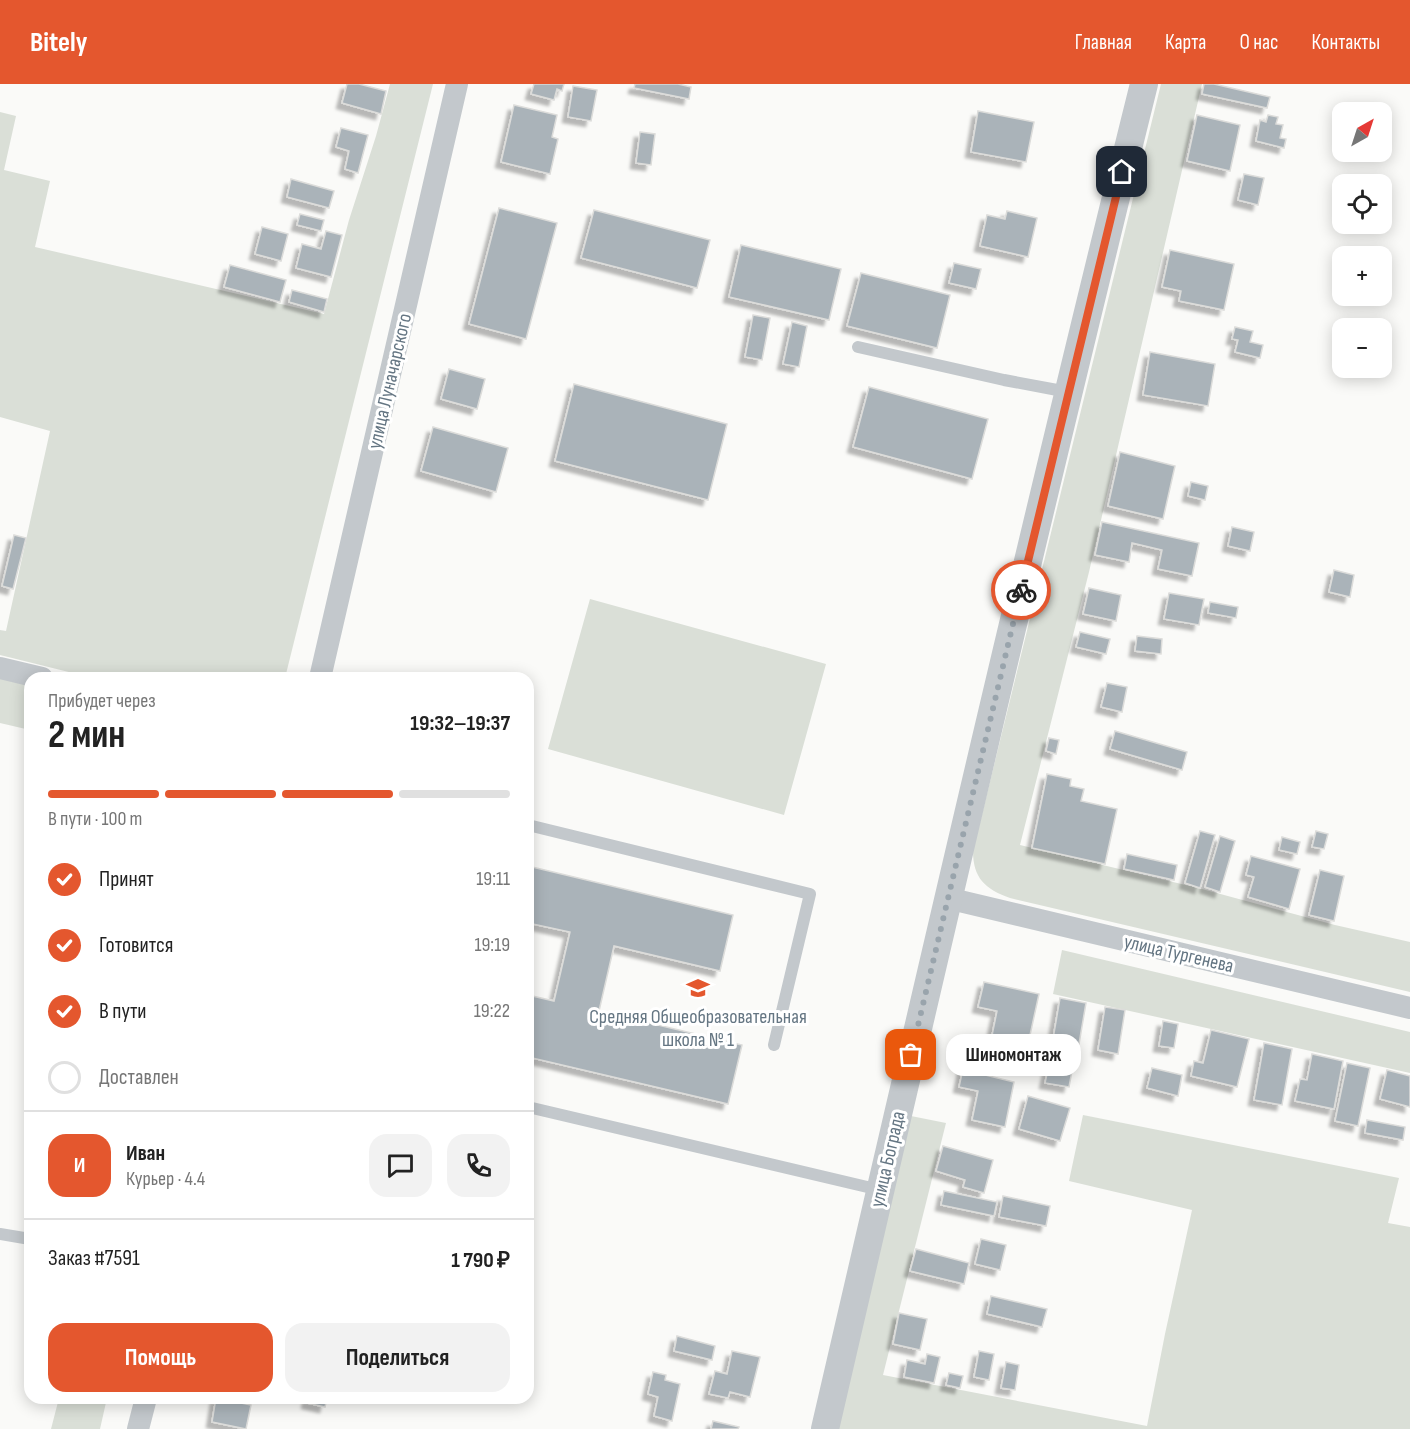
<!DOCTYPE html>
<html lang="ru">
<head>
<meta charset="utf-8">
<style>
  body { margin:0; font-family:"Sofia Sans Condensed",sans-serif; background:#f2f2f2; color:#222; height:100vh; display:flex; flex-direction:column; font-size:22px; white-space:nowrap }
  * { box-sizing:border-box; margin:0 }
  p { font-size:20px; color:#767676 }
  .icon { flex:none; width:33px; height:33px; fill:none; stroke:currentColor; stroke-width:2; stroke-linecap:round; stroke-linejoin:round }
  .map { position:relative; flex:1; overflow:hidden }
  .side { position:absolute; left:24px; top:588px; width:510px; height:732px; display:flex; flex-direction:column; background:#fff; border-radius:18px; box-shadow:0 3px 15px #0003 }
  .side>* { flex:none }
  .needle { width:39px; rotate:39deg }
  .fabs { position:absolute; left:1332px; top:18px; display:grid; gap:12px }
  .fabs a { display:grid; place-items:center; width:60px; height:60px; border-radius:12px; background:#fff; box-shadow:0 3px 15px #0003; font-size:30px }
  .pin { position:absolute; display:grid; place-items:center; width:51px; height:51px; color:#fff; margin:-26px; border-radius:12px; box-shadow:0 3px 9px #0006 }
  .courier { position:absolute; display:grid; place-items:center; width:60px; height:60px; margin:-30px; border:4px solid #e4572e; border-radius:50%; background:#fff; color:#222; box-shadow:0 2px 8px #0007 }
  .bubble { position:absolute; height:42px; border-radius:18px; background:#fff; box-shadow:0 3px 15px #0003; font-size:20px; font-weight:700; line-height:42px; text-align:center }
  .head em { font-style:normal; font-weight:700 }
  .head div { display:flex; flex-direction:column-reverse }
  .head { display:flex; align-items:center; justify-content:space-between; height:102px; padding:0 24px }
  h1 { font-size:39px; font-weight:700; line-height:45px }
  .bar { display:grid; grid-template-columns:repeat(4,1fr); gap:9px 6px; align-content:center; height:72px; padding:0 24px }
  .bar i { height:8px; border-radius:4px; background:#e0e0e0 }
  .bar .current { background:#e4572e }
  .bar p { grid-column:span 4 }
  .line { display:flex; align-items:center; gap:15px; padding:0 24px; border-top:2px solid #e0e0e0 }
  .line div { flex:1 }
  .round { display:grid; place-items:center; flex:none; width:63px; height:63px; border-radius:18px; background:#f2f2f2 }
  ol { padding:0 24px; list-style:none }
  li { display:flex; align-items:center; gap:18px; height:66px }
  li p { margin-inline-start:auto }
  li .icon { padding:6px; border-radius:50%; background:#e4572e; color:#fff; stroke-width:4 }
  li:last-child { color:#767676 }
  li i { width:33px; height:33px; border:3px solid #e0e0e0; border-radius:50% }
  .primary-button { display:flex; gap:12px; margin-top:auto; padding:12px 24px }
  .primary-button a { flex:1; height:69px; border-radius:18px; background:#e4572e; color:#fff; font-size:24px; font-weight:700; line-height:69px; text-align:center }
  .primary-button a+a { background:#f2f2f2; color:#222 }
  header { display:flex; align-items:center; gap:36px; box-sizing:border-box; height:84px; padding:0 30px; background:#e4572e; color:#fff }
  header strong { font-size:28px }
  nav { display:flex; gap:33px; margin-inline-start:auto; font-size:21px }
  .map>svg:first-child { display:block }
</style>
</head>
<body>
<header>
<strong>Bitely</strong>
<nav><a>Главная</a><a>Карта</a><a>О нас</a><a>Контакты</a></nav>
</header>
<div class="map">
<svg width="1410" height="1345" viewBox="0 0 1410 1345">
  <defs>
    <filter id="shadow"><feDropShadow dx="-5.5" dy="5.5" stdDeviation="1.5" flood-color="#0004"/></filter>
  </defs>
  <rect width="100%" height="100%" fill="#fafaf8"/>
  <path fill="#dadfd7" d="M390,0h43l-148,594h-192l-93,-23v-25l6,1 44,-200 -50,-14v-305l16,4 -12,54 46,11 -15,66 289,67 25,-94 27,-84z
    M1161,0h41l-113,488 -69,273 182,44 133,36 75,17v50l-400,-94c-25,-9 -37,-20 -37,-47z
    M590,515l236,65 -42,151 -236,-66z
    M0,593l30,7v46l-30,-7z
    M1062,866l348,82v41l-357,-79z
    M906,1031l40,8 -63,252 264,51 18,-92 27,-124 -123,-29 14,-66 316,63 -11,45 22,4v202h-578z
    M59,1314h48l-7,31h-49z"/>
  <path fill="#aab3b9" stroke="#dcdcda" stroke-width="1.5" filter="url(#shadow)" d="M347,0h12l27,7 -5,23 -39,-11z
    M534,0h30l-2,7 -5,-2 -3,11 -23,-6z
    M635,0h43l13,3 -2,12 -55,-11z
    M1204,0h10l56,13 -3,11 -65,-14z
    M573,2l24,4 -6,31 -23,-4z
    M514,21l43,10 -5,22 6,2 -8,35 -49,-12z
    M978,27l56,11 -8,40 -55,-10z
    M1197,31l43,10 -10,46 -43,-10z
    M1268,31l10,2 -2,7 7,1 -3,13 6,1 -2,9 -28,-7 4,-21 6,2z
    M341,44l27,7 -10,38 -13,-4 4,-18 -13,-4z
    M640,48l15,2 -4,31 -15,-2z
    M1244,90l20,4 -6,27 -20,-5z
    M291,95l43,12 -5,17 -42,-11z
    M499,124l58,15 -31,116 -57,-15z
    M594,126l116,30 -13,48 -116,-30z
    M1007,127l30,7 -9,39 -48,-11 7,-31 18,4z
    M300,130l24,6 -3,11 -24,-6z
    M262,143l26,7 -7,27 -26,-7z
    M326,147l16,4 -11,42 -35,-9 6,-24 19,5z
    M741,161l100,24 -12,51 -100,-23z
    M1170,166l64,14 -10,46 -45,-9 2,-10 -19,-4z
    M954,179l27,6 -5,20 -27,-6z
    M230,181l56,15 -6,22 -56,-15z
    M861,189l89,22 -13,53 -90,-22z
    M292,206l35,9 -3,13 -35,-10z
    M753,231l17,3 -8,42 -17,-3z
    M792,238l15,4 -8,41 -16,-3z
    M1235,243l18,4 -3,11 13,3 -3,13 -25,-6 3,-12 -6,-1z
    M1150,268l65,12 -7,42 -65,-11z
    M449,285l36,10 -8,30 -36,-10z
    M574,300l153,40 -19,76 -153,-39z
    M869,303l119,32 -16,60 -119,-32z
    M433,343l75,21 -12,44 -75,-21z
    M1120,368l55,14 -12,53 -55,-13z
    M1191,398l17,4 -3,14 -17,-4z
    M1102,438l97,21 -7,33 -34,-7 4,-19 -30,-7 -3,19 -34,-7z
    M1232,443l22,5 -4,19 -22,-5z
    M14,451l12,3 -13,51 -11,-3z
    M1334,486l20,5 -4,22 -21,-5z
    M1089,504l32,7 -5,26 -33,-7z
    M1169,509l35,6 -5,26 -35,-6z
    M1210,518l28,5 -2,11 -28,-5z
    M1080,548l30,7 -4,15 -30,-7z
    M1137,552l25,3 -1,15 -26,-3z
    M1107,599l20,4 -5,25 -21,-5z
    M1115,647l72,21 -5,18 -72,-21z
    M1049,654l10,2 -3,14 -10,-3z
    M1047,690l24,5 -1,7 14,3 -3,12 36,8 -12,55 -73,-16z
    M1200,747l15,4 -15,53 -15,-5z
    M1316,747l12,3 -4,15 -12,-2z
    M1220,752l15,5 -15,51 -15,-5z
    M1282,753l18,5 -3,12 -18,-4z
    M1127,770l50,11 -3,15 -50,-11z
    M1251,772l49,13 -11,40 -41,-12 6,-20 -8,-2z
    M528,782l205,49 -13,56 -106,-25 -15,65 143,34 -14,59 -200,-47v-62l26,6 16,-69 -42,-9z
    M1320,786l24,6 -10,45 -25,-6z
    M984,898l55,12 -14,64 -36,-8 8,-39 -19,-4z
    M1060,914l26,5 -7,41 -26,-5z
    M1105,923l20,3 -7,44 -20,-4z
    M1163,937l15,3 -4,24 -15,-2z
    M1211,946l38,9 -12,48 -46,-11 3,-15 9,2z
    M1264,959l28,6 -10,56 -28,-5z
    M1053,962l23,4 -7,37 -24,-4z
    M1312,970l31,7 -9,48 -39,-8 5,-22 7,1z
    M966,971l22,5 -3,15 29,7 -9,45 -33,-7 6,-29 -19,-4z
    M1347,979l23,5 -12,58 -23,-5z
    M1152,984l30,7 -4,21 -31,-8z
    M1387,986l23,6v31l-30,-8z
    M1028,1012l42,12 -10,33 -41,-12z
    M1367,1036l38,7 -2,13 -38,-7z
    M943,1062l50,14 -9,33 -21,-6 2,-7 -29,-9z
    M944,1107l53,11 -3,14 -53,-11z
    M1003,1112l47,10 -4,20 -47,-9z
    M981,1155l25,6 -6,25 -25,-6z
    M916,1165l53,14 -5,21 -54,-13z
    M991,1212l56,13 -5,18 -55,-13z
    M899,1229l28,6 -7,31 -27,-6z
    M677,1252l38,10 -3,14 -38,-9z
    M732,1267l28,6 -10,40 -20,-5 -2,6 -19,-4 6,-23 12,3z
    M979,1267l15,3 -5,26 -15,-3z
    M927,1270l13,3 -6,26 -30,-6 3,-17 18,4z
    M1006,1278l13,3 -4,25 -14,-2z
    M653,1288l13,3 -1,5 15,4 -8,37 -18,-5 4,-19 -10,-3z
    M949,1289l14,3 -3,12 -14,-3z
    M216,1314l35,7 -5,24 -34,-7z
    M308,1314h19l-2,9 -18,-4z
    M713,1337l26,6 -1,2h-27z"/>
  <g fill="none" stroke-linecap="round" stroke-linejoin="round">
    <path stroke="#c3c8cc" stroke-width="12" d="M858,263l146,33 64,12
      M528,741l282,69 -36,151
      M528,1023l352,83
      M0,1150l30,5"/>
    <path stroke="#c3c8cc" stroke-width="22" d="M0,584l42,10
      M320,594l137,-594
      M947,814l463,110
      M138,1345l8,-31"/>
    <path stroke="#c3c8cc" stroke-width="28" d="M825,1345c104,-449 208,-898 319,-1345"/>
  </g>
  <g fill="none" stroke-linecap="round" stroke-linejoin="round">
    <path stroke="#99a4ac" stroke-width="6" stroke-dasharray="0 10.8" d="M911,971l110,-465"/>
    <path stroke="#e4572e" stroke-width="8" d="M1021,506l101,-418"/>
  </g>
  <defs>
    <g id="school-bare" transform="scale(1.8)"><path d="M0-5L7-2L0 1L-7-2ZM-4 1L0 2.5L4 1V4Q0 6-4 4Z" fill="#e4572e" stroke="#fff" stroke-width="2.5" paint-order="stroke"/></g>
  </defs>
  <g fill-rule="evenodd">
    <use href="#school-bare" x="698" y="904"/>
  </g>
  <g text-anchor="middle" stroke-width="6" stroke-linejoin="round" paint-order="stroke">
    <g font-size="20" fill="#657683" stroke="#fff">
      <text transform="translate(389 297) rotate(-77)" y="7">улица Луначарского</text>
      <text transform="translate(1179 869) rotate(13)" y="7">улица Тургенева</text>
      <text transform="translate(887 1075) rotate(-77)" y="7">улица Бограда</text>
    </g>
    <g font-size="20" fill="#657683" stroke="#fff">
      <text x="698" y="939">Средняя Общеобразовательная<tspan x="698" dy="23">школа № 1</tspan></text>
    </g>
  </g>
</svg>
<div class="fabs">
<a><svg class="needle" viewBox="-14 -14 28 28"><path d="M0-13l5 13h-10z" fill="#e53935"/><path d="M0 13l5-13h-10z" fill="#767676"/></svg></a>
<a><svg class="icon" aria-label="locate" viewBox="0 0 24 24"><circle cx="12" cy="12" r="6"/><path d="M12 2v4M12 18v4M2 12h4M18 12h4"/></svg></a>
<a>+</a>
<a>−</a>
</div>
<div class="pin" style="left:911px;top:971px;background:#ea580c"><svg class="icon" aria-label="bag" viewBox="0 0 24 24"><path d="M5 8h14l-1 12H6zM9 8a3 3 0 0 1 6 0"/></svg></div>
<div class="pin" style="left:1122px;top:88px;background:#1f2937"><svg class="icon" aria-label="home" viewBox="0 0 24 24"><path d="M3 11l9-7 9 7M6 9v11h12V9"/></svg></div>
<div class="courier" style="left:1021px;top:506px"><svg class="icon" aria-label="bike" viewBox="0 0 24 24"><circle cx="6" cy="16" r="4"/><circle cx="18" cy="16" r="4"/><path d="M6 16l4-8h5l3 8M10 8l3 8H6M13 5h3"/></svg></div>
<div class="bubble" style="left:946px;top:950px;width:135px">Шиномонтаж</div>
<section class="side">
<div class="head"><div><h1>2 мин</h1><p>Прибудет через</p></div><em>19:32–19:37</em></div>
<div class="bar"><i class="current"></i><i class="current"></i><i class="current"></i><i></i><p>В пути · 100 m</p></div>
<ol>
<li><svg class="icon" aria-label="check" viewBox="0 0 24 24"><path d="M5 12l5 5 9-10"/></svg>Принят<p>19:11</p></li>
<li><svg class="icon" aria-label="check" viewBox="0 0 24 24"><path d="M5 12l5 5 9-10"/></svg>Готовится<p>19:19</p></li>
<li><svg class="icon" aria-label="check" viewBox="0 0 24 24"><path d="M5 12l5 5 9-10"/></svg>В пути<p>19:22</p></li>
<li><i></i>Доставлен</li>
</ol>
<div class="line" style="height:108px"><b class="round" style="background:#e4572e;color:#fff">И</b><div><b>Иван</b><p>Курьер · 4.4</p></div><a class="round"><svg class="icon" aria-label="chat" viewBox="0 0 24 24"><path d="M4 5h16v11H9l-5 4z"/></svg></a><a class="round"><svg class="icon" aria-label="phone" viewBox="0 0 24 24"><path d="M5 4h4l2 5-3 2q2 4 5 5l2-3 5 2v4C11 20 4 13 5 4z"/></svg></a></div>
<div class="line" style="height:78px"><div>Заказ #7591</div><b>1 790 ₽</b></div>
<div class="primary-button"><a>Помощь</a><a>Поделиться</a></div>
</section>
</div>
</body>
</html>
